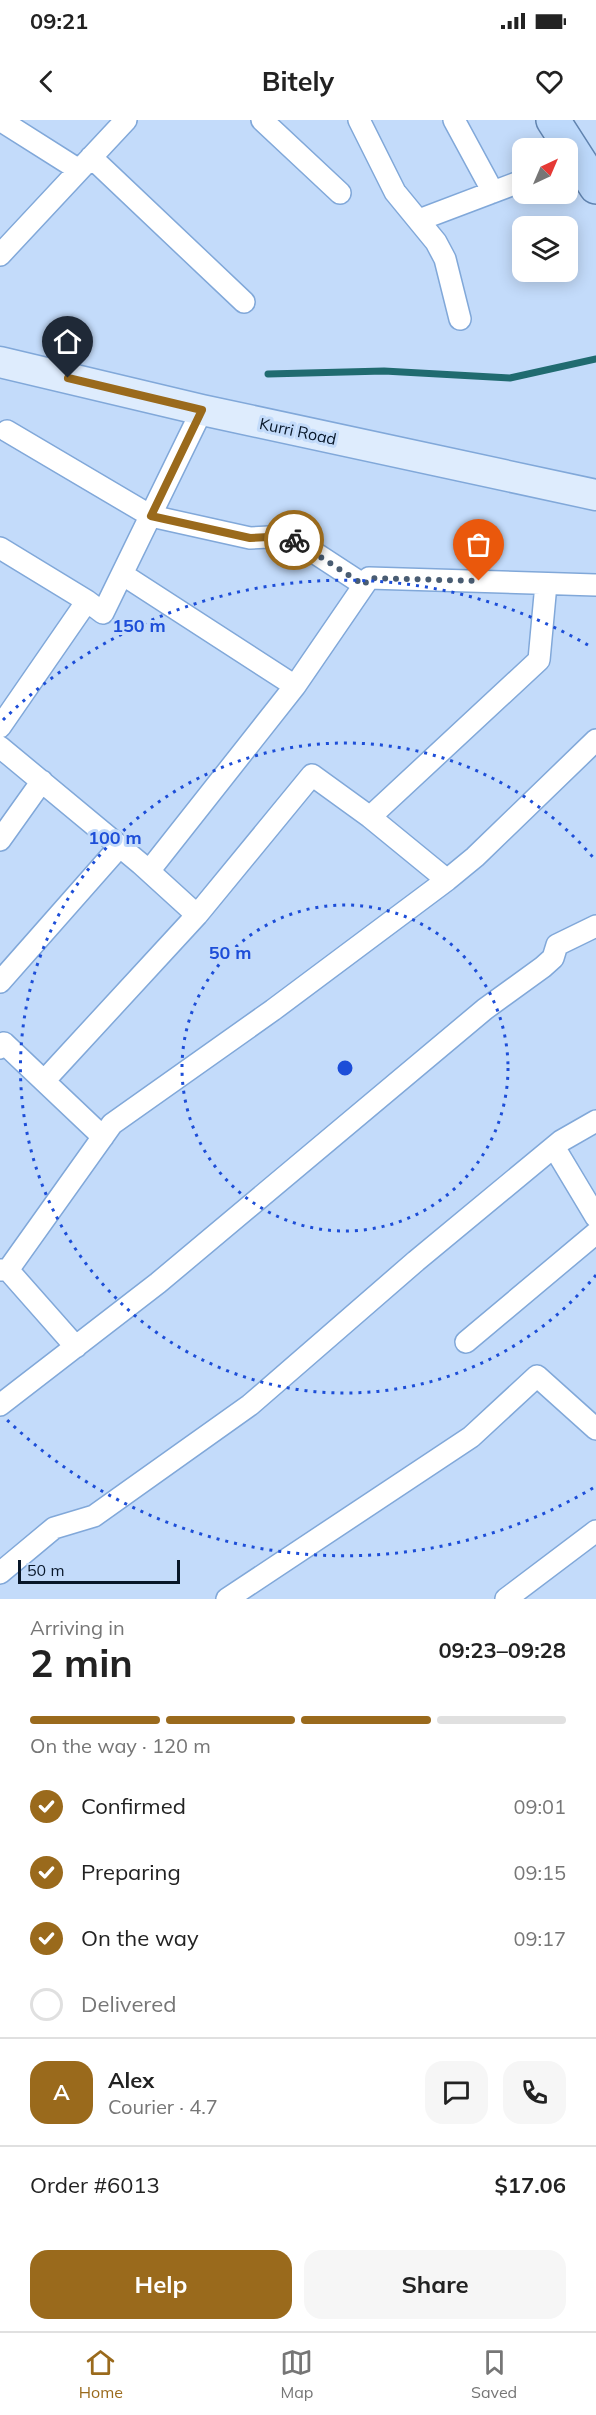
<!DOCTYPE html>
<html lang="en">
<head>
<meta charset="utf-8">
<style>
  body { margin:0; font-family:Mulish,sans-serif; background:#f6f6f6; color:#222; height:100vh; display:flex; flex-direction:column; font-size:22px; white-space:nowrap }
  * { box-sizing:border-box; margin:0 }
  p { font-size:20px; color:#767676 }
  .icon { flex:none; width:33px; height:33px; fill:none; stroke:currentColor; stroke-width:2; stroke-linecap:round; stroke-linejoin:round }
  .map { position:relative; height:1479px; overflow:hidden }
  .details { display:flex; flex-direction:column; background:#fff; flex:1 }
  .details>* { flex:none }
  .needle { width:39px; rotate:44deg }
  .buttons { position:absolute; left:512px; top:18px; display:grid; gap:12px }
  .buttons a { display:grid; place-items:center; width:66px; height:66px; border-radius:12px; background:#fff; box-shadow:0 3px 15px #0003; font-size:30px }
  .scale { position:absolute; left:18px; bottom:15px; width:162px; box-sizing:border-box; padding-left:6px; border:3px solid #081729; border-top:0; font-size:16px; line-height:21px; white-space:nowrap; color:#081729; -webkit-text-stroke:4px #c3dbfa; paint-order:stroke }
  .pin { position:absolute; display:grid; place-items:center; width:51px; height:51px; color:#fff; margin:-62px -26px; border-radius:50% 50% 50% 0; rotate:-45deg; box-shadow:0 0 6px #0007 }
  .pin .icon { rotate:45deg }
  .courier { position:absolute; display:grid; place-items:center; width:60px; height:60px; margin:-30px; border:4px solid #9a6a1c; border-radius:50%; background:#fff; color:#222; box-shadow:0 2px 8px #0007 }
  .headline em { font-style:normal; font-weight:700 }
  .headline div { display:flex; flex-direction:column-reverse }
  .headline { display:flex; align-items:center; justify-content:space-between; height:102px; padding:0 30px }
  h1 { font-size:39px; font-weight:700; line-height:45px }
  .bar { display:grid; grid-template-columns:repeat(4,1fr); gap:9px 6px; align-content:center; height:72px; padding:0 30px }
  .bar i { height:8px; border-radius:4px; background:#e0e0e0 }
  .bar .current { background:#9a6a1c }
  .bar p { grid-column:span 4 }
  .line { display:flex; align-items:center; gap:15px; padding:0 30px; border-top:2px solid #e0e0e0 }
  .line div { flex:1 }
  .round { display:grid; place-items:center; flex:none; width:63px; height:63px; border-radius:18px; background:#f6f6f6 }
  ol { padding:0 30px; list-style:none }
  li { display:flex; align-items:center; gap:18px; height:66px }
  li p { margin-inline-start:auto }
  li .icon { padding:6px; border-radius:50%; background:#9a6a1c; color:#fff; stroke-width:4 }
  li:last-child { color:#767676 }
  li i { width:33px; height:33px; border:3px solid #e0e0e0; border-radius:50% }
  .cta { display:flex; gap:12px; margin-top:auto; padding:12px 30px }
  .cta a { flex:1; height:69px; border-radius:18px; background:#9a6a1c; color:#fff; font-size:24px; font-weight:700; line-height:69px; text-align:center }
  .cta a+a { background:#f6f6f6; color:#222 }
  .status { display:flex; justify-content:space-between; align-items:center; height:42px; padding:0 30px; background:#fff; direction:ltr }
  .status svg { height:16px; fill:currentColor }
  header { display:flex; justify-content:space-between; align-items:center; height:78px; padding:0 30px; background:#fff; font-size:27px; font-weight:700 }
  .menu { display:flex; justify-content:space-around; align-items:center; height:84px; border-top:2px solid #e0e0e0; background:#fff; font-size:16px; color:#767676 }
  .menu a { display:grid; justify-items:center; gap:3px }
  .menu .current { color:#9a6a1c }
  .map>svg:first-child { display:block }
</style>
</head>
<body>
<div class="status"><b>09:21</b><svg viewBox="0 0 49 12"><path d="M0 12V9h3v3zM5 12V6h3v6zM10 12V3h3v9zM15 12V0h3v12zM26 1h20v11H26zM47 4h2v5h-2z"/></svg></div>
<header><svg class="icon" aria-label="back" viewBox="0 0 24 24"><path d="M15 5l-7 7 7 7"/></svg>Bitely<svg class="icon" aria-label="heart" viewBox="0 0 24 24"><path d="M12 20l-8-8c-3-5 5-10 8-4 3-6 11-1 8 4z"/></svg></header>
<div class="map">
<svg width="596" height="1479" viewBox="0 0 596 1479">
  <rect width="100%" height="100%" fill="#c3dbfa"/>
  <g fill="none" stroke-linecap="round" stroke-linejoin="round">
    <path stroke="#206b70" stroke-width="7" d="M268,254l116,-3 126,7 86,-19"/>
    <g stroke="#81a8d9" stroke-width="24">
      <path id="street" d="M0,0l79,50
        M262,0l78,73
        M359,0l36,72 41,50 9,17 15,60
        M454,0l39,72
        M91,37l153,145
        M419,100l103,-39
        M0,135l126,-135
        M7,311l144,85 99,22 39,-2 75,49
        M0,428l87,53
        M122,454l173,112
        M0,607l87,-126 16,12 99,-203
        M0,627l141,117 56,51
        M370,697l169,-157 7,-76
        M0,720l42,-59
        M149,751l146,-185 74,-108 227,7
        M0,862l120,-136
        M0,928l4,-5 99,94
        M44,961l153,-166 115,-140 58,42 77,63
        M554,1027l42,70
        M0,1150h8l68,77
        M8,1150l104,-146 161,-114 174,-130 28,-23 121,-117
        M466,1222l130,-109
        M0,1285l158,-122 327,-274 58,-42 10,-9 4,-13 39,-19
        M0,1453l54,-45 40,-12 156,-111 166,-144 145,-120 35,-20
        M227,1479l244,-162 66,-61 59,53
        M506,1479l90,-68"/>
    </g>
    <g stroke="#81a8d9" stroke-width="33">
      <path id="secondary" d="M0,242l202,48 394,85"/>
    </g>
    <g stroke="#6184b0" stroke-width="36">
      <path id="primary" d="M553,0l43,67"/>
    </g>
    <use href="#street" stroke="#fff" stroke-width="21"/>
    <use href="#secondary" stroke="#deecfd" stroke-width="30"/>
    <use href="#primary" stroke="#bdd9fb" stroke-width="33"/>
  </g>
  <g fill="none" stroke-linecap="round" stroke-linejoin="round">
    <path stroke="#495c72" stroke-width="6" stroke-dasharray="0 10.8" d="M294,420l70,45 5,-7 110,3"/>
    <path stroke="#9a6a1c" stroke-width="8" d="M68,258l134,32 -51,106 99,22 39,-2 5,4"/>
  </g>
  <g fill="none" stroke="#1d4ed8" stroke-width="3" stroke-dasharray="3 6">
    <circle cx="345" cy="948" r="163"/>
    <path d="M596 1155A325 325 0 1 1 596 741"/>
    <path d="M593 1368A488 488 0 0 1 3 1296M3 600A488 488 0 0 1 593 528"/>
  </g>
  <g text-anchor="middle" stroke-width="6" stroke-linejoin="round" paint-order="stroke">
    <g font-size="16" fill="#081729" stroke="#c3dbfa">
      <text transform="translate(298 311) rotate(12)" y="6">Kurri Road</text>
    </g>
  </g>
  <circle cx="345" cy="948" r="9" fill="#1d4ed8" stroke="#c3dbfa" stroke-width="3"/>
  <g font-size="18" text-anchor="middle" font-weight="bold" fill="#1d4ed8" stroke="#c3dbfa" stroke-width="6" stroke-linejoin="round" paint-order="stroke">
    <text x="139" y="512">150 m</text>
    <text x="115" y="724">100 m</text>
    <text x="230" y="839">50 m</text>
  </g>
</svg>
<div class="buttons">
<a><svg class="needle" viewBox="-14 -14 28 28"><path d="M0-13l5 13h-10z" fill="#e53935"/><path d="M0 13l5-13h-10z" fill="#767676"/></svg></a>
<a><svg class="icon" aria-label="layers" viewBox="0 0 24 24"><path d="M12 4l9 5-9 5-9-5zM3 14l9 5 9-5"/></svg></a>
</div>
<div class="scale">50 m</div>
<div class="pin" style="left:479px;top:461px;background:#ea580c"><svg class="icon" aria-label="bag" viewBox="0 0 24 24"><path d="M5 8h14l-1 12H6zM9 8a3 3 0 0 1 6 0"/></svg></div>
<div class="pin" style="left:68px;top:258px;background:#1f2937"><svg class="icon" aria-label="home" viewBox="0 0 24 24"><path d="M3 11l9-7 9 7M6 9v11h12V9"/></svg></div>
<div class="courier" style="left:294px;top:420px"><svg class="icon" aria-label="bike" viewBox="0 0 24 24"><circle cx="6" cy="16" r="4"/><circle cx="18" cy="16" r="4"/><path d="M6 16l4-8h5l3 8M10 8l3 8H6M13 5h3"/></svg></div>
</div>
<section class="details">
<div class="headline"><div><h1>2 min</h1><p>Arriving in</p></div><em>09:23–09:28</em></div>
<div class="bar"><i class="current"></i><i class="current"></i><i class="current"></i><i></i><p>On the way · 120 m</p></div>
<ol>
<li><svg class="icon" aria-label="check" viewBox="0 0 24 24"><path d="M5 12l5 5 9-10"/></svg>Confirmed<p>09:01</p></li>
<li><svg class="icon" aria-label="check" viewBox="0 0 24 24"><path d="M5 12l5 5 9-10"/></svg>Preparing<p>09:15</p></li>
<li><svg class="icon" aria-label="check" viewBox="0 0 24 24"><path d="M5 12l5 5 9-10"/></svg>On the way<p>09:17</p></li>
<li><i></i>Delivered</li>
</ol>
<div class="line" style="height:108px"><b class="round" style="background:#9a6a1c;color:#fff">A</b><div><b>Alex</b><p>Courier · 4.7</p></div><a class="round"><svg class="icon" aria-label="chat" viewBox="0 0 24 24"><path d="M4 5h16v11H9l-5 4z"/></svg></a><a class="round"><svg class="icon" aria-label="phone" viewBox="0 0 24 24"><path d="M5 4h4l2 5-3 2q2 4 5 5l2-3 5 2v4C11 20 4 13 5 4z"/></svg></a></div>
<div class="line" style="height:78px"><div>Order #6013</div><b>$17.06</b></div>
<div class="cta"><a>Help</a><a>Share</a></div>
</section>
<nav class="menu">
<a class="current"><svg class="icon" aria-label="home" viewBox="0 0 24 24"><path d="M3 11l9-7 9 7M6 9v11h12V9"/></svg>Home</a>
<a><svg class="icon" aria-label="map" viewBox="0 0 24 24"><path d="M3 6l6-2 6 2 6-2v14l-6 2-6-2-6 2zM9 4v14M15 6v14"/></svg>Map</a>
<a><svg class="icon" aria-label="saved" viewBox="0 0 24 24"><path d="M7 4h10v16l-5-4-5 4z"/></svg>Saved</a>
</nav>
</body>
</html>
